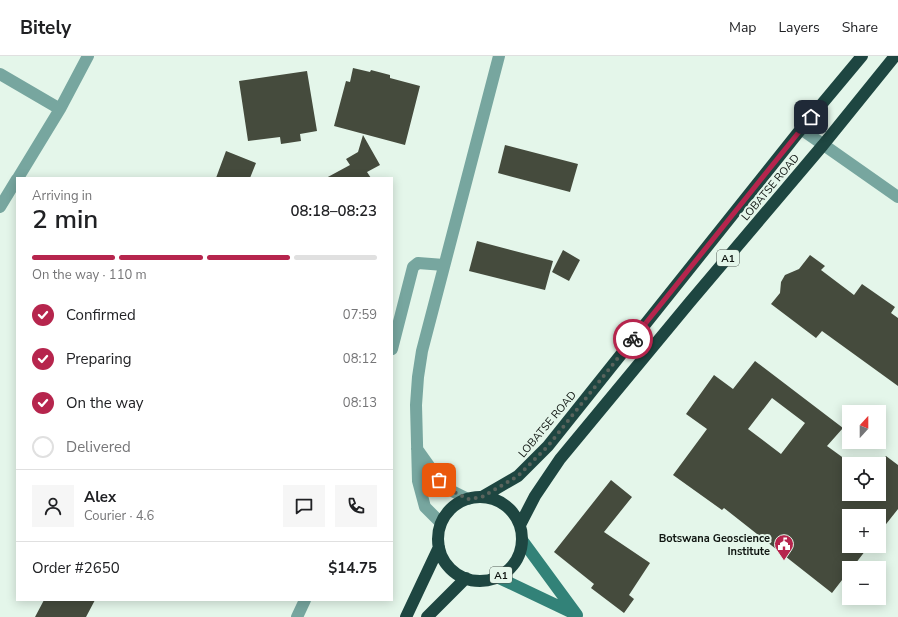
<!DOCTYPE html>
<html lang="en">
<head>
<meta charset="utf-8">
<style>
  body { margin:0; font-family:"Nunito Sans",sans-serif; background:#f6f6f6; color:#202124; height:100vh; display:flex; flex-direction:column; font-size:15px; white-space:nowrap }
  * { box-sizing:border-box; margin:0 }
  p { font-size:13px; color:#757577 }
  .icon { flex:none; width:22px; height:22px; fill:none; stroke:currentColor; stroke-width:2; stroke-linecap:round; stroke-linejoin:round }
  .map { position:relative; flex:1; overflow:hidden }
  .sheet { position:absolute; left:16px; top:121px; width:377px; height:424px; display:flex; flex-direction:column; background:#fff; border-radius:0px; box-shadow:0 2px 10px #0003 }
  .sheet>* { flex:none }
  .needle { width:26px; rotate:21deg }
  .fabs { position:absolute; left:842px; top:349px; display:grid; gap:8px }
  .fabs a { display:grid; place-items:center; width:44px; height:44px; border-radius:0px; background:#fff; box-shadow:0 2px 10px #0003; font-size:20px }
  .pin { position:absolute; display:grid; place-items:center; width:34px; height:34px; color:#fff; margin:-17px; border-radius:8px; box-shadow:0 2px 6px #0006 }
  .courier { position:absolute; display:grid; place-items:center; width:40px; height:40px; margin:-20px; border:3px solid #b6254d; border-radius:50%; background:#fff; color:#222; box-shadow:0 1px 5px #0007 }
  .overview em { font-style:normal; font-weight:600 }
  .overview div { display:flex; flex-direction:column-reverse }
  .overview { display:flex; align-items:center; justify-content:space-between; height:68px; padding:0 16px }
  h1 { font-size:26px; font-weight:600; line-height:30px }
  .bar { display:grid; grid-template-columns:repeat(4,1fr); gap:6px 4px; align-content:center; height:48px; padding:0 16px }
  .bar i { height:5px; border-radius:3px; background:#e0e0e0 }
  .bar .active { background:#b6254d }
  .bar p { grid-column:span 4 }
  .line { display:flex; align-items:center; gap:10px; padding:0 16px; border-top:1px solid #e0e0e0 }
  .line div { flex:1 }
  .round { display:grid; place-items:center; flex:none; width:42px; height:42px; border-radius:0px; background:#f6f6f6 }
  ol { padding:0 16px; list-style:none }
  li { display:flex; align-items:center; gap:12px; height:44px }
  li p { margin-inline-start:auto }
  li .icon { padding:4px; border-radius:50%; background:#b6254d; color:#fff; stroke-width:4 }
  li:last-child { color:#757577 }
  li i { width:22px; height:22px; border:2px solid #e0e0e0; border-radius:50% }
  header { display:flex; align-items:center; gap:24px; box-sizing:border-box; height:56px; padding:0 20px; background:#fff; border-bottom:1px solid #e0e0e0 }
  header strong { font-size:19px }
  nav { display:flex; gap:22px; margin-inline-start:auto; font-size:14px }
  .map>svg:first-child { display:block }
</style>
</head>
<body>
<header>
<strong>Bitely</strong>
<nav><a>Map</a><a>Layers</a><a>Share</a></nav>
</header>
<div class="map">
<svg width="898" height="561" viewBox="0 0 898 561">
  <rect width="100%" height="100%" fill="#e4f6ea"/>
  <path fill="#454b3d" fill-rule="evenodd" d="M353,12l17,4 1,-2 19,5v3l30,8 -15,59 -71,-19 12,-45 4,1z
    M307,15l10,60 -17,3 1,7 -20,3 -1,-7 -32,4 -9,-60z
    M363,79l17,30 -13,7 4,6h-45l24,-13 -4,-6 12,-7z
    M505,89l73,19 -8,28 -72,-19z
    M226,95l30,12 -6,15h-34z
    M477,185l76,20 -8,29 -76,-19z
    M563,194l17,10 -11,21 -17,-9z
    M810,199l15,11 -4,4 33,25 8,-11 33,23 -4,6 7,5v68l-76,-55 -6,7 -45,-34 9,-11 1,-11 4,-7 14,-6z
    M755,305l88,67 -16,18 22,16v32h30v-28l7,-10 12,9v44l-19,24v-17h-30v30h20l-17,22h-3v3l-17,22 -108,-85 -2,2 -49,-35 34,-46 -21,-15 28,-39 19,14zM772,342l33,25 -24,31 -33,-25z
    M611,424l21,17 -28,35 46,31 -21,32 5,4 -10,14 -33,-25 3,-4 -40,-32z
    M44,544h51l-9,17h-51z"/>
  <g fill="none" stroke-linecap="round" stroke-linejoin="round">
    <path stroke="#77a69f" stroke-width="12" d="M0,18l60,35
      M801,73l97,68
      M18,122l42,-69 28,-53
      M0,151l17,-28
      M392,293l21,-82 5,-4 26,2
      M417,393l27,38 24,12
      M441,467l-16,-16 -7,-26 -2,-76 2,-28 4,-26 77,-295
      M297,561l8,-17"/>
    <path stroke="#328278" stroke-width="12" d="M522,484l55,75
      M497,521l78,37"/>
    <path stroke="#1e4641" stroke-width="12" d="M482,441l36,-21 30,-30 253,-317 61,-73
      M438 483a42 42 0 1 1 84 0a42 42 0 1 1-84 0Z
      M520,469l15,-29 25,-37 130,-157 133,-157 72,-89
      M406,561l33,-70
      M427,561l39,-39"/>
  </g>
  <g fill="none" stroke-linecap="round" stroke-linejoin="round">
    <path stroke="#5a645d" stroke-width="4" stroke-dasharray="0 7.2" d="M439,424l5,7 24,12 14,-2 36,-21 30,-30 85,-107"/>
    <path stroke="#b6254d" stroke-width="5" d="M633,283l178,-222"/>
  </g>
  <defs>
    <g id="civic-pin" transform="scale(1)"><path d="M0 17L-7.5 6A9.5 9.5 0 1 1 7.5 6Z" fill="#b6254d" stroke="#e4f6ea"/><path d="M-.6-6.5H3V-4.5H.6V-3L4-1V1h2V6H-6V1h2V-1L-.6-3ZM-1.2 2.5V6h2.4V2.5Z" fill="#fff"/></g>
  </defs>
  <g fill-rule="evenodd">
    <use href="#civic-pin" x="784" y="488"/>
  </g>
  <g text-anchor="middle" stroke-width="4" stroke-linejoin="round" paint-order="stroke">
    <g fill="#e4f6ea" stroke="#4f5852" stroke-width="1">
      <rect x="717" y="194" width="22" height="16" rx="3"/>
      <rect x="490" y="511" width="22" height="16" rx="3"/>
    </g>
    <g font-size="10" font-weight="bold" fill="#0f1511">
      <text x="728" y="206">A1</text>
      <text x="501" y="523">A1</text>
    </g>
    <g font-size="11" fill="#0f1511" stroke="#e4f6ea">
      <text transform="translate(770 131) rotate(-50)" y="4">LOBATSE ROAD</text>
      <text transform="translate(547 368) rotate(-50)" y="4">LOBATSE ROAD</text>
    </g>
    <g font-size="11" font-weight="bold" fill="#0f1511" stroke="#e4f6ea" text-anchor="end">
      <text x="770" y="486">Botswana Geoscience<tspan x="770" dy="13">Institute</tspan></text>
    </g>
  </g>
</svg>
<div class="fabs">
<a><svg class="needle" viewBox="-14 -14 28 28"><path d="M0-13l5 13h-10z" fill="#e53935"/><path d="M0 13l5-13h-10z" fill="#757577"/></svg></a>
<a><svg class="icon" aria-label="locate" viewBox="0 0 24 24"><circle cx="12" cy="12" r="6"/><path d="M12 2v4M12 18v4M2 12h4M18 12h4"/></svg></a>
<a>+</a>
<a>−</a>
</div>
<div class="pin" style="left:439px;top:424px;background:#ea580c"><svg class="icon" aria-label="bag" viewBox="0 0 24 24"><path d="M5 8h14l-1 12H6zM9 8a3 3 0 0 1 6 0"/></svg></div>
<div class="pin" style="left:811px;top:61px;background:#1f2937"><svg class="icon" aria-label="home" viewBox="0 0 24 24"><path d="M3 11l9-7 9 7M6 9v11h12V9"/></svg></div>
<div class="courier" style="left:633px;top:283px"><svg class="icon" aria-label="bike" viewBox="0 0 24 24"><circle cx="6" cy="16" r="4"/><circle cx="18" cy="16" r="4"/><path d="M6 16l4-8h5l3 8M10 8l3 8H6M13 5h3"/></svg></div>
<section class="sheet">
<div class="overview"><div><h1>2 min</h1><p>Arriving in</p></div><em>08:18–08:23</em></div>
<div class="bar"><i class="active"></i><i class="active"></i><i class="active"></i><i></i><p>On the way · 110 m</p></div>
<ol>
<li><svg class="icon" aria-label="check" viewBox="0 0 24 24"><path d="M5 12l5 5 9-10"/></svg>Confirmed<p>07:59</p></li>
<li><svg class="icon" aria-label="check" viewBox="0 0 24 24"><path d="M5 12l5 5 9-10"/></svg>Preparing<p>08:12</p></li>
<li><svg class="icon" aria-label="check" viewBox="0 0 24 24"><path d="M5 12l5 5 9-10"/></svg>On the way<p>08:13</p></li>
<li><i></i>Delivered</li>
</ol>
<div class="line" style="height:72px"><a class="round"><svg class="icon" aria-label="person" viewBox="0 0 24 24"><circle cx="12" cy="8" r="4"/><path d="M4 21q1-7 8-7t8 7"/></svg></a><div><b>Alex</b><p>Courier · 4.6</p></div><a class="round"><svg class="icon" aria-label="chat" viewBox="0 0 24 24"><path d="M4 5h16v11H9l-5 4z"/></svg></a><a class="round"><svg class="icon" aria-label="phone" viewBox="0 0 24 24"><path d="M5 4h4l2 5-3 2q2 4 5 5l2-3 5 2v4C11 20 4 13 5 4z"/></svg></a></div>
<div class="line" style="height:52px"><div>Order #2650</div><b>$14.75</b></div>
</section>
</div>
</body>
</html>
